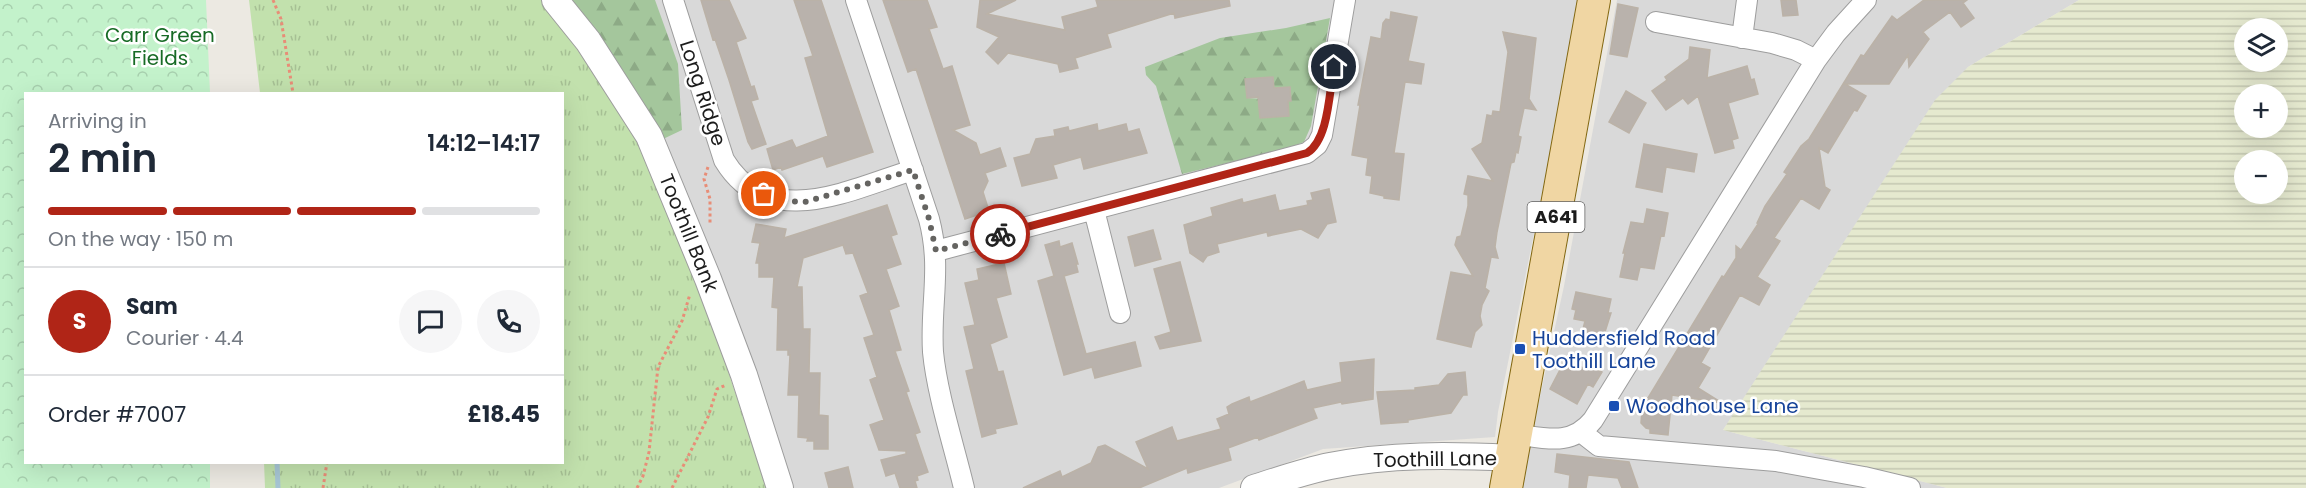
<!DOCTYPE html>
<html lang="en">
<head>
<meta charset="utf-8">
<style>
  body { margin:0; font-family:Poppins,sans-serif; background:#f6f6f7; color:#1f2937; height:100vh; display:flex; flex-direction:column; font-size:22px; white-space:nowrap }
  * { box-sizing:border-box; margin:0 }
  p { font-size:20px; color:#747a83 }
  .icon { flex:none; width:33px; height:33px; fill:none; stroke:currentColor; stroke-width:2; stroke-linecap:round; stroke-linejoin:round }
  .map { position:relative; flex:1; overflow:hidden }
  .drawer { position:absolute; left:24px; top:92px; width:540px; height:372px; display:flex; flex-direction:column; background:#fff; border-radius:0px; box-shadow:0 6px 24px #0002 }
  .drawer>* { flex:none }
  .fabs { position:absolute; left:2234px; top:18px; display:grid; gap:12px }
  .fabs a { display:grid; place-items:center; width:54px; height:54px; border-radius:50%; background:#fff; box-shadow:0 6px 24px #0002; font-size:30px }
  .pin { position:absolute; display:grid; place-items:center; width:51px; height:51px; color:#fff; margin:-26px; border:3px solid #fff; border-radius:50%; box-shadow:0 2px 6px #0007 }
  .courier { position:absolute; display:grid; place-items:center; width:60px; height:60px; margin:-30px; border:4px solid #b02517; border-radius:50%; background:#fff; color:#222; box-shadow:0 2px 8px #0007 }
  .headline em { font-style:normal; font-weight:600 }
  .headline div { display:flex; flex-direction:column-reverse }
  .headline { display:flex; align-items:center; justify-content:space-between; height:102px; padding:0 24px }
  h1 { font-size:39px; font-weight:600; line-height:45px }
  .bar { display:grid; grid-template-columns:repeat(4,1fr); gap:9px 6px; align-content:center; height:72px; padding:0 24px }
  .bar i { height:8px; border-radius:4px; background:#e0e1e3 }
  .bar .selected { background:#b02517 }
  .bar p { grid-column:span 4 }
  .line { display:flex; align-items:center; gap:15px; padding:0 24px; border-top:2px solid #e0e1e3 }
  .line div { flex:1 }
  .round { display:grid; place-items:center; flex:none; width:63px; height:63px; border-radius:32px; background:#f6f6f7 }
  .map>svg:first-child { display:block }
</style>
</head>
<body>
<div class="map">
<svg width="2306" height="488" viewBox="0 0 2306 488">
  <defs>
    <pattern id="farmland-rules" width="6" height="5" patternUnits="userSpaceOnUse" patternTransform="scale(1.5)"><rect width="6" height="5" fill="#e5e9cf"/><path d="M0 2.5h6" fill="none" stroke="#c4c7b1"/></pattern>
    <pattern id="grass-tufts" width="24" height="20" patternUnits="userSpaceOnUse" patternTransform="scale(1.5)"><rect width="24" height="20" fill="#c2e1ad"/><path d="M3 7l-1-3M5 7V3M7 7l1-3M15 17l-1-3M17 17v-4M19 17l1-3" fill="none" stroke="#a6c094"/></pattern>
    <pattern id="forest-firs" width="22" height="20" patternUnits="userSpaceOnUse" patternTransform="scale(1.5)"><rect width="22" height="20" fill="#a4c69c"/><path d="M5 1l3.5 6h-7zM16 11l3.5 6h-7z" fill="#8daa86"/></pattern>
    <pattern id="park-crowns" width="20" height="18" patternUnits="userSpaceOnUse" patternTransform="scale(1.5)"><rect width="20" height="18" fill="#c3f2cb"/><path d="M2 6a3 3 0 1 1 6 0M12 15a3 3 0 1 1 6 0" fill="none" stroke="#a7cfae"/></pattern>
  </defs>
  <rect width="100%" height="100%" fill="#ece9e2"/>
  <path fill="#d9d9d9" d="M655,0h929l-37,169 -49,243 -3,25 -172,12 -104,39h-427l-131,-348z
    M1617,0h462l-111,67 -245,363 224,58h-427l44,-202z"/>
  <path fill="url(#farmland-rules)" fill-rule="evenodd" d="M2079,0h227v488h-359l-224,-58 212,-330 33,-33zM2244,28h33v34h-33zM2244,94h33v34h-33zM2244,160h33v34h-33z"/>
  <path fill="url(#grass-tufts)" d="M249,0h293l101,142 61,157 63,189h-502l-1,-26h298v-369h-302z"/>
  <path fill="url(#forest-firs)" fill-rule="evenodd" d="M571,0h84l23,64 4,66 -21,10z
    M1330,18l-19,108 -7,16 -18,7 -104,25 -26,-88 -10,-11 -1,-8 75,-29 66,-10zM1246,80l28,8 16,-1 1,13 -44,-2z"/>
  <path fill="url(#park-crowns)" d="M0,0h206l4,93h-184v369h184v26h-210z"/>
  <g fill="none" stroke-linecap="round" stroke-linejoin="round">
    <path stroke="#a7c6d5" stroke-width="5" d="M277,462l1,26"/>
  </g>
  <path fill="#b9b2ac" stroke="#bbb2a7" stroke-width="1.5" d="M701,0h28l17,38 -10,4 15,45 3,-1 4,13 -7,2 15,43 -14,5 -4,-7 -19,-62 -14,-41 -2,1z
    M794,0h27l52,152 -46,15 -4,-11 -41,14 -1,-3 -8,3 -6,-21 25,-9 4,8 32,-12 -23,-78 8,-2z
    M883,0h44l10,27 -8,2 14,40 9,-3 18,59 -17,5 23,13 4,12 20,-7 6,18 -21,7 3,8 -5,11 6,19 -24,8 -49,-150 -8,3z
    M980,0h36l-29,14 78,16 -3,-13 36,-10 -2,-7h133l1,6 -55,12 -1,-5 -67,21 4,13 -36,11 3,10 -18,4 -2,-8 -50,-11 -10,11 -12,-12 13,-15 -22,-10z
    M1781,0h15l2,15 -15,1z
    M1924,0h43l-4,3 11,15 -13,9 -11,-15 -27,20 6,7 -20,28 -1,-12 -19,29h-44l21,12 -9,15 -3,-1 -26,43 -9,-5 6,39 5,3 -11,19 -18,-11 -27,40 6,3 -23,36 13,8 -11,20 -19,-10 -39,68 9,5 -12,20 24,15 -50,-8 -4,40 -18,-2v-4l-4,-1 -5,-5 2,-26 5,1 74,-122 2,1 12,-19v-12l5,4 17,-26 -1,-1 8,-17 22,-32 -3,-2 17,-26 8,-7 52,-84 3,1 28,-40 5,4z
    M1618,4l20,4 -11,49 -17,-3z
    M1391,12l26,5 -9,44 16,3 -3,20 -16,-2 -11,71 10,1 -5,46 -15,-2v-2l-14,-3 2,-17 -6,-1 2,-17 -16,-3 8,-50h-2l13,-68 10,2 2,-16 3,-4 4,1z
    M1503,32l33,6 -7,61 7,11 -12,-2 -6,28 3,1 -3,16 -2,-1 -2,10 -3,1 -14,69 -2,15 3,11 -7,-1 -6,31 4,3 -7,14 -2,11 2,9 -7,7 -4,15 -34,-8 14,-67 22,4 -18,-31 2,-8 4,-1 7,-30v-11l-4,-1 4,-18 25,5 -21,-32 10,-6 5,-28 5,1 1,-5 7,1 8,-60z
    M1690,47l20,3 -3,28 40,-12 4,14 3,-1 4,15 -30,9 10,35 -6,2 2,8 -19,5 -17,-57 -10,8 -5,-6 -17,12 -14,-19 15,-11 -2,-3 24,-18z
    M1273,77l1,11 16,-1 1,14h-3l1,15 -29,2 -2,-21 -11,1 -2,-19z
    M1626,91l20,12 -17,30 -20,-11z
    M1097,124l1,7 28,-7 2,8 11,-3 8,24 -63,16 -3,-12 -28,8 4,13 -35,8 -8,-28 16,-4 6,-15 19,-3 -1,-6 14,-3 1,4z
    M1644,144l53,10 -3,18 -28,-5 -4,25 -26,-5z
    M1329,189l7,33 -9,2 -9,14 -17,-9 -33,7 -1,-4 -50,12 2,8 -12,4 -4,6 -13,-9 -6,-28 29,-9 -2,-8 31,-9 1,4 32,-8 4,16 29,-6 -1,-4 6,-1 -2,-7z
    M887,205l10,29 -6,2 10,28 -15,5 13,37 -10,4 12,40 -6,1 14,40 -3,1 14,40 -5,2 13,38 -11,4 1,4 -3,1 2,7h-17l-5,-15 -9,3 -5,-16 25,-6v-3l-27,-1 -9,-25 14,-5 -14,-40 7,-3 -13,-39 10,-3 -14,-39 8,-3 -15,-40 -7,1 -3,-9 -40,13 -6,29h5l1,42h7l-1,44h11l-1,42 9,1v33h-14v-8h-7l1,-3 -10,-1 1,-42h-11l2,-40h-2v-5h-11l1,-42 -6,-1 2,-30h-15v-14h-3l4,-20 -8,-1 4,-18 30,5 -2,9z
    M1647,209l21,4 -4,23 -3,-1 -7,34 -14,-2 -3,13 -17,-3 5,-24h-2l8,-31 13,2z
    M1153,230l8,29 -26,7 -7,-29z
    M1059,241l1,6 12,-4 6,21h-2l2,8 -14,4 22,78 49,-12 6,24 -46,12 -3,-11 -28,8 -26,-94 16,-5 -9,-31z
    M1180,262l21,79 -41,8 -5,-12 16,-5 -17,-63z
    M1004,263l7,31 -15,4 11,39 -17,7 8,28 5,-1 14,53 -22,5 1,4 -14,4 -16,-66 8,-2 -10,-42 11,-2 -10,-42 14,-3 -2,-11z
    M1576,292l35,7 -3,14h3l-8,25 -21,-5 3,-12 -11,-2 2,-9 -4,-1z
    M1374,359l-1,40 -31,5 -1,-2 -28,6 4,10 -58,22 -1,-3 -30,11 3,12 -43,13 -1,-5 -48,20h-116l37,-17 2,6 29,-14 7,-16 7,-2 43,24 -12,-27 36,-15 5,14 44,-12 -4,-10 12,-5 -2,-7 5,-3 17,-7 1,5 54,-21 3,9 35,-8 -2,-19z
    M1586,363l16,9 -9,15 -5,-3 -11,20 -27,-15 13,-25 11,6 3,-5 6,3z
    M1465,372l2,23h-4l-12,18 -43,7v2l-27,2 -4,-32 38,-2v-2l24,-3 9,-11z
    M1557,454l72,8 9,26h-16l-4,-10 -30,-3 -2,13h-17l1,-13 -15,-3z
    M848,467l5,21h-24l-4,-15z"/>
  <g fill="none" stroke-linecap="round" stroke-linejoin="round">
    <g stroke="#9d9d9d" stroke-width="22">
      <path id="minor" d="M673,0l51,160c44,73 127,29 189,10
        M856,0l73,219c13,49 1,85 4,133 4,42 21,94 31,136
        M1656,22l116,21 24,7 20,10
        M1742,38l5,-38
        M1094,210l26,103
        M936,251l371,-98 10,-8 5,-10 23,-135
        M1581,432l18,14 177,15 88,16 46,11
        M1515,434c30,4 56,13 78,-14l223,-360 20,-27 30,-33"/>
    </g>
    <g stroke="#9d9d9d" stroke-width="28">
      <path id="tertiary" d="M555,0l33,41 61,95 59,143 36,96 36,113
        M1254,488c25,-8 51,-17 76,-22 60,-12 121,-11 181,-8"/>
    </g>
    <g stroke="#826711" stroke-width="34">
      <path id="primary" d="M1506,488l88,-488"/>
    </g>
    <path stroke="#e88d77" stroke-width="3" stroke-dasharray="3 3" stroke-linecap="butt" d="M273,0l8,19 12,74
      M708,167l-4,12 6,20v26
      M323,488l4,-26
      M637,488l6,-12 6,-24 9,-85 24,-46 8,-27
      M672,488l36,-71 9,-28 9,-4"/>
    <use href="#minor" stroke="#fff" stroke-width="20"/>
    <use href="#tertiary" stroke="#fff" stroke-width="26"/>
    <use href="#primary" stroke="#f0d6a3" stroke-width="32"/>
  </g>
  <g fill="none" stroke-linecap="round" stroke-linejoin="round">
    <path stroke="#656461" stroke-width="6" stroke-dasharray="0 10.8" d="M764,194l16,7 25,1 108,-32 16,49 7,32 64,-17"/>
    <path stroke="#b02517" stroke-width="8" d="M1000,234l307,-81c22,-14 22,-61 27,-86"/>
  </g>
  <g fill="#1a4fb4" stroke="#fff" stroke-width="2">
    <rect x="1514" y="343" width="12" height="12" rx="3"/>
    <rect x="1608" y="400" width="12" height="12" rx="3"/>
  </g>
  <g text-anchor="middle" stroke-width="5" stroke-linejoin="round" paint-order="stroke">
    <rect fill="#fff" stroke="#606060" stroke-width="1.5" x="1527.5" y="202" width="57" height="30" rx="4.5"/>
    <g font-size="18" font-weight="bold" fill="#1c1c1c">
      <text x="1556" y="223">A641</text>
    </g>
    <g font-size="20" fill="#186b26" stroke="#fff">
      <text x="160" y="42">Carr Green<tspan x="160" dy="23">Fields</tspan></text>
    </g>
    <g font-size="20" fill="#1c1c1c" stroke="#fff">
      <text transform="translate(703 93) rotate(72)" y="7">Long Ridge</text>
      <text transform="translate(689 233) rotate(68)" y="7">Toothill Bank</text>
      <text transform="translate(1435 459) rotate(-1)" y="7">Toothill Lane</text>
    </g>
    <g font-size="20" fill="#164399" stroke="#fff" text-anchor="start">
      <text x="1532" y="345">Huddersfield Road<tspan x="1532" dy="23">Toothill Lane</tspan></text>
      <text x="1626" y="413">Woodhouse Lane</text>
    </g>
  </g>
</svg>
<div class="fabs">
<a><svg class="icon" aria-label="layers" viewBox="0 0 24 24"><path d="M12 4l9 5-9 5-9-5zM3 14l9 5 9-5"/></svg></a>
<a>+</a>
<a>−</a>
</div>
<div class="pin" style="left:764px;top:194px;background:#ea580c"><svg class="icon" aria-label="bag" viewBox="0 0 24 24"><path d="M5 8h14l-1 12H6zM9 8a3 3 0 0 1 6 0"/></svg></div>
<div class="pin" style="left:1334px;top:67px;background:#1f2937"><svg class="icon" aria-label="home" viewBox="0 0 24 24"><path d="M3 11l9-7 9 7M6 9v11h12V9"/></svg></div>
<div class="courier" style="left:1000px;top:234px"><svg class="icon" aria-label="bike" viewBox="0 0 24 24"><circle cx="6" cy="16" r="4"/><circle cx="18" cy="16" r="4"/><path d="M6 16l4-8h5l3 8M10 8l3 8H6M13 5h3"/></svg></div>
<section class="drawer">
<div class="headline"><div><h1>2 min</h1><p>Arriving in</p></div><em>14:12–14:17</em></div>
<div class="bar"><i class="selected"></i><i class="selected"></i><i class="selected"></i><i></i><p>On the way · 150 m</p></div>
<div class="line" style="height:108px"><b class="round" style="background:#b02517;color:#fff">S</b><div><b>Sam</b><p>Courier · 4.4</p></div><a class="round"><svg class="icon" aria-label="chat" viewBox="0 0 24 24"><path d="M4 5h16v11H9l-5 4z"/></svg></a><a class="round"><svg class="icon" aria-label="phone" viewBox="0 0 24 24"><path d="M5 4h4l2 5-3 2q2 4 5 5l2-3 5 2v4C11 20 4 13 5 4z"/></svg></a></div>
<div class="line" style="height:78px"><div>Order #7007</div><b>£18.45</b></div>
</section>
</div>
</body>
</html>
